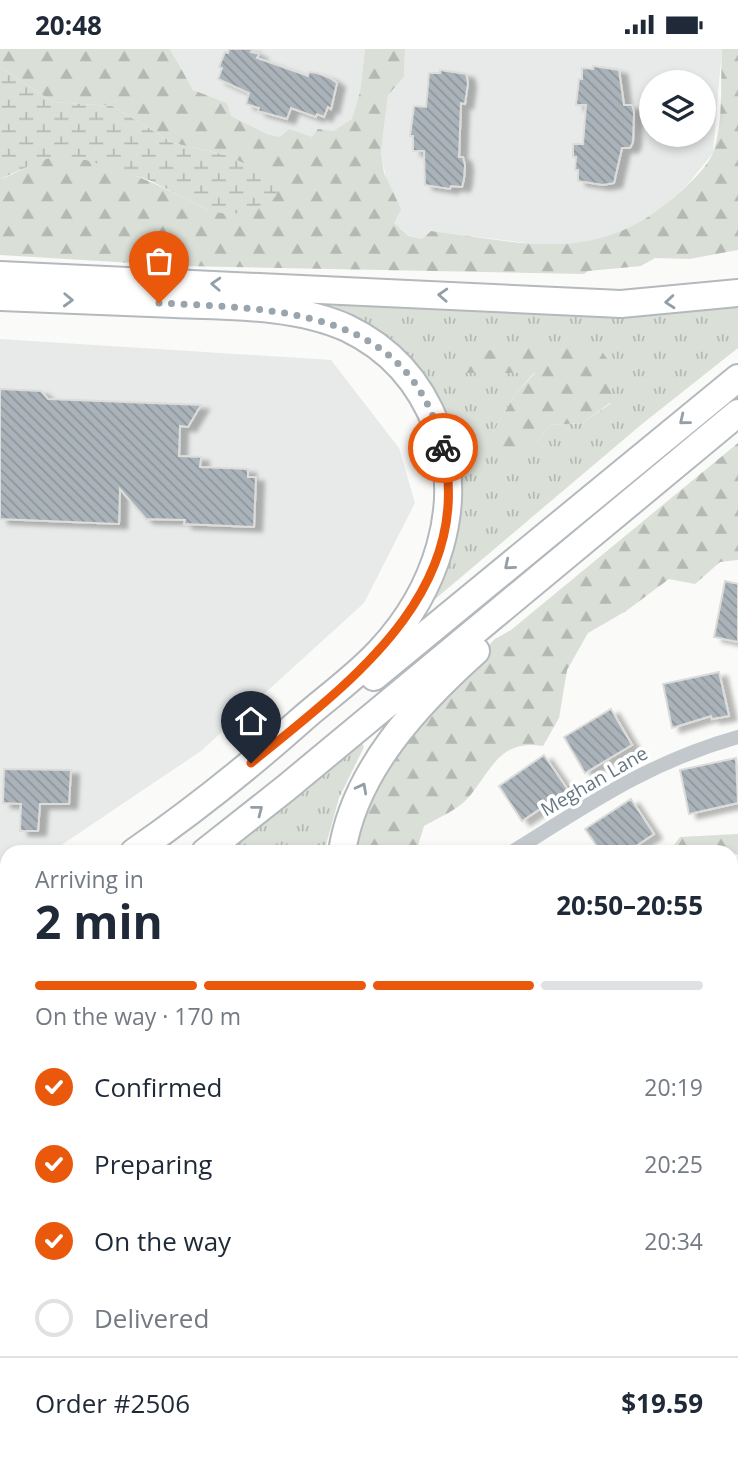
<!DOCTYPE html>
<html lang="en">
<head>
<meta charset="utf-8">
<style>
  body { margin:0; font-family:"Open Sans",sans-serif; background:#f6f6f7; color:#1f2937; height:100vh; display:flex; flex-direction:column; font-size:26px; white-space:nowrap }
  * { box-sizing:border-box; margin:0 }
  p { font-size:23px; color:#747a83 }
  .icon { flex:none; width:38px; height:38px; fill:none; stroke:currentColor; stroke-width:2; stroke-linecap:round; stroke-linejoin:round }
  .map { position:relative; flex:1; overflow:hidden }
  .side { position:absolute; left:0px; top:796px; width:738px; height:618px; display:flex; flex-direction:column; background:#fff; border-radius:21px 21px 0 0; box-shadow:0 4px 10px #0003 }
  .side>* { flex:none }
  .buttons { position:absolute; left:639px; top:21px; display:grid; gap:14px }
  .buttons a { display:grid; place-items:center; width:77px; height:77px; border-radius:50%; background:#fff; box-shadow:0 4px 10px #0003; font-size:35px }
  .pin { position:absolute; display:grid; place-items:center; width:60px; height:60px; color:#fff; margin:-72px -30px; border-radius:50% 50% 50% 0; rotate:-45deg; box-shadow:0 0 7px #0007 }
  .pin .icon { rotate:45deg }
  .courier { position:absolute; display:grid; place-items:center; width:70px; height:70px; margin:-35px; border:5px solid #ea580c; border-radius:50%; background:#fff; color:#222; box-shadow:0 2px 9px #0007 }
  .summary em { font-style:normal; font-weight:700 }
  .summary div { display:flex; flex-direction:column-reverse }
  .summary { display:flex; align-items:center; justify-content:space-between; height:119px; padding:0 35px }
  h1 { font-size:46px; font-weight:700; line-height:52px }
  .bar { display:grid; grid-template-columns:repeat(4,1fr); gap:10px 7px; align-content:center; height:84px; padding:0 35px }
  .bar i { height:9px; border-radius:5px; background:#e0e1e3 }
  .bar .selected { background:#ea580c }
  .bar p { grid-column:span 4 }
  .line { display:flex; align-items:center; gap:18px; padding:0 35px; border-top:2px solid #e0e1e3 }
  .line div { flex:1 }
  ol { padding:0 35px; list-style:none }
  li { display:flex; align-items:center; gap:21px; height:77px }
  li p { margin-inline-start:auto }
  li .icon { padding:7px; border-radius:50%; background:#ea580c; color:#fff; stroke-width:4 }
  li:last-child { color:#747a83 }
  li i { width:38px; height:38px; border:4px solid #e0e1e3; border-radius:50% }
  .status { display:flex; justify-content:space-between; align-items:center; height:49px; padding:0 35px; background:#fff; direction:ltr }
  .status svg { height:19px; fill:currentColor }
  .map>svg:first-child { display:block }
</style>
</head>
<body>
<div class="status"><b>20:48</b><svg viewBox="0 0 49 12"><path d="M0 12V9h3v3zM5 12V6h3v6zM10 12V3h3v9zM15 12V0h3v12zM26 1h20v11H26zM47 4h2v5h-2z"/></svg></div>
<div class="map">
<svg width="738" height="1413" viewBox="0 0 738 1413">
  <defs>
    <pattern id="grass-tufts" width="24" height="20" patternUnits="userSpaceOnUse" patternTransform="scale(1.75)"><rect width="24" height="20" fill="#dadfd7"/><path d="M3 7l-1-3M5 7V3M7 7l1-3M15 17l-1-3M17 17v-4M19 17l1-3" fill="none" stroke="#b4b9b4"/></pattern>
    <pattern id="forest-firs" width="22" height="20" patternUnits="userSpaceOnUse" patternTransform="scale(1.75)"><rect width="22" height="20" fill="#dadfd7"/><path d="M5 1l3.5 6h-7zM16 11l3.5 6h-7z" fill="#b4b9b4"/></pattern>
    <pattern id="wetland-marsh" width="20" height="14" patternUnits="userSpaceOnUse" patternTransform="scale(1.75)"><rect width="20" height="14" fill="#dadfd7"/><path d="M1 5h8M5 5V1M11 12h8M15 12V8" fill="none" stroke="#b4b9b4"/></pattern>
    <pattern id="water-rules" width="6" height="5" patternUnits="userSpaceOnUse" patternTransform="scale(1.75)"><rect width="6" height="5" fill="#bbc7cb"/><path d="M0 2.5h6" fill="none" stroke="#9ca6aa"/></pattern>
    <pattern id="building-back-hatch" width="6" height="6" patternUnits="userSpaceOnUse" patternTransform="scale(1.75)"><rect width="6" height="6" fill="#aab3b9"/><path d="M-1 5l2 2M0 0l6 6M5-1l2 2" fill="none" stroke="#8e969c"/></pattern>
    <filter id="shadow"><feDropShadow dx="8" dy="4.5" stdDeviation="2" flood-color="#0004"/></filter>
  </defs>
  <rect width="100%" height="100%" fill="#fafaf8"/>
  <path fill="#e8e9e9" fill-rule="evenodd" d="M170,0h195l-5,43 -8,27 -19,12 -20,6h-33l-13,-3 -36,-18 -4,-13 -34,-13z
    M405,0h317l-9,104 -25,31 -34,31 -18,12 -39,14 -46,5 -120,-15 -9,8 -12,-3 -16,-13 -13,-71 7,-57 16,-18zM651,33h53v53h-53z
    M0,290l331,21 68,88 16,55 -51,100 -163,148 -150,101h-44v30l-7,5z"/>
  <path fill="url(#grass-tufts)" fill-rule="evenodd" d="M284,251l454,2v46l-96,76 -221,187 26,-70 -27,-158zM480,302h28l103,52 -28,20 -33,2 -14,18 -44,-9 24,-41 19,-21 -77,1z
    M360,691l4,7 -25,51 -15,54h-100z"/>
  <path fill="url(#forest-firs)" d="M0,0h170l23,41 34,13 4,13 36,18 13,3 9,-8 23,8 6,-8 15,2 19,-12 8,-27 5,-43h40l-1,28 -16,18 -7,57 3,21 17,36 -7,14 15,13 13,3 9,-8c93,11 164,35 242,-33 14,-12 35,-30 41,-48 10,-30 6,-70 8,-101h16v201l-49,9 -34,-1 -14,8 -53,5 -4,3 -402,-8 -182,-11v-76c16,-5 30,-15 45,-20 43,-12 128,33 165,52l16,-56 -53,-12 -61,-37 -59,-4 -53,-35z
    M556,297l45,4 13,19 -3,33 -28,21 -33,2 -14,18 -27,22 -17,-31 24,-41 19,-20h-77l-4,-11 26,-11z
    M738,394v117l-18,2 -25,22 -26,-5 -43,32 -38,22 -21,37 -8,48 -16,28c-45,-7 -51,25 -76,53 -10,11 -29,19 -43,27l-8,26h-67l20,-59 33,-61 93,-93 16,-9z
    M738,785v21l-14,-5 -55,2 11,-15z
    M738,889v39l-6,1v-36z
    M7,959v48l-7,5v-50z
    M0,1081h7v88l-7,-20z
    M0,1337l7,12v58h34l3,6h-44z
    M146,1407h77v6h-74z
    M370,1407h108l5,6h-114z"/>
  <path fill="url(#wetland-marsh)" d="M0,18l53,35 59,4 61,37 53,12 42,19 10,9 -2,13 -8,7 -37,12 -21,-4 -61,-31 -63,-20 -39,-2 -47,21z"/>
  <path fill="url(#water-rules)" d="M7,1007v74h-7v-69z"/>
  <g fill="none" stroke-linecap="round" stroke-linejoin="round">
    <path stroke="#bbc7cb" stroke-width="4.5" d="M0,1131l7,-13
      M0,1388l1,25"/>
  </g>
  <path fill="url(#building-back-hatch)" stroke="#dcdcda" stroke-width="2" filter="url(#shadow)" d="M229,0h23l-1,3 8,2 -2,4 51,18 1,-4 8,1 13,5 7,5 -6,26 -3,-2 -4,10 -7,-3 -1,3 -25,-9 -4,11 -29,-8 1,-3 -13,-4 3,-11 -31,-14 4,-11 -3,-1 6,-15 3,1z
    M593,17l26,4 5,35h8l2,7 -1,30 -3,6h-8l-8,35 -11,2 -25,-4v-11h-3l1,-13h-3v-13h10l3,-39h-10l3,-26h3v-11l11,1z
    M440,21l26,4 2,9 -3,21 -4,-1 -2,54h4l2,8 -1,14 -2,8 -11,-1 -1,3 -25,-4 -1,-34h-11v-15h-3l4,-30 12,1 3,-34h11z
    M0,340l41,2 7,8 153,6 -13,22 -8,-1 -1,30 22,1 -1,10 48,2v8h8l-2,50 -70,-3 1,-4 -39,-1 -26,-30 -1,35 -119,-5z
    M725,532l13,3v58l-24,-5z
    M719,623l10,44 -17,3 -1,-3 -39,12 -9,-44z
    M611,660l21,36 -47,28 -21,-36z
    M544,706l24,35 -46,31 -23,-35z
    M736,709l2,45 -49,11 -9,-44z
    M4,720l67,1 -2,34h-29l-2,27h-18l1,-27 -18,-1z
    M631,750l23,35 -27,18h-26l-16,-23z"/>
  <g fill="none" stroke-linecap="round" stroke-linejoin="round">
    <g stroke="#b5babe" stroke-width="26">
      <path id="primary" d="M90,1407l3,6
        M109,1407l3,6"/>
    </g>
    <g stroke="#b4b9bd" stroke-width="30">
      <path id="highway" d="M0,226l621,29 117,-11
        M0,248c58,2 116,5 175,7 55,2 121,1 172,24 44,21 73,54 90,99 29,79 -2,165 -57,224 -24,26 -54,47 -80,70 -53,47 -108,91 -166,131
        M374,628l364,-299
        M205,803l81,-64 452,-375
        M342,803c12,-81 75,-148 134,-201
        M0,887l7,-4
        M0,934l7,-4
        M0,1190l7,9
        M0,1262l7,11"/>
    </g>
    <path stroke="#c3c8cc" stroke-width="14" d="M512,803c77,-48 137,-90 226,-115
      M734,1083l4,-11
      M624,1407l3,6"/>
    <use href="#primary" stroke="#fff" stroke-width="23"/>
    <use href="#highway" stroke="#fff" stroke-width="26"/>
  </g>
  <defs><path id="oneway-chevron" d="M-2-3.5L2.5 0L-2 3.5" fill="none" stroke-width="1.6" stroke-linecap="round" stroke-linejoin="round" transform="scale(1.75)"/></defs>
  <g stroke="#939fa8">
    <use href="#oneway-chevron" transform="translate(216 235) rotate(-177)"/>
    <use href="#oneway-chevron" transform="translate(443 246) rotate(-177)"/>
    <use href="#oneway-chevron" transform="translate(68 251) rotate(2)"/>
    <use href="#oneway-chevron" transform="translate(670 253) rotate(175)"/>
    <use href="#oneway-chevron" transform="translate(684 371) rotate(141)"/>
    <use href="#oneway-chevron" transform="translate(509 516) rotate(140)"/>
    <use href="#oneway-chevron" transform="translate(362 739) rotate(-62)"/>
    <use href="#oneway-chevron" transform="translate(258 761) rotate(-38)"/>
  </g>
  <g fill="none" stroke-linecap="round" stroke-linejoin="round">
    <path stroke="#99a4ac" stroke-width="7" stroke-dasharray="0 12.6" d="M159,254c117,6 251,4 284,145"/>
    <path stroke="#ea580c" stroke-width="9" d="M251,714c97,-79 226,-172 192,-315"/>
  </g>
  <g text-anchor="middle" stroke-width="7" stroke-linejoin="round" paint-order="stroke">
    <g font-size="19" fill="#657683" stroke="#fff">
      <text transform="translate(594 732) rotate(-30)" y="7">Meghan Lane</text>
    </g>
  </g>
</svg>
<div class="buttons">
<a><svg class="icon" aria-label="layers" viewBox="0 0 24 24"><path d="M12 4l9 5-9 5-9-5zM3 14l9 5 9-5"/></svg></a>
</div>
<div class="pin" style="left:159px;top:254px;background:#ea580c"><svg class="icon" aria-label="bag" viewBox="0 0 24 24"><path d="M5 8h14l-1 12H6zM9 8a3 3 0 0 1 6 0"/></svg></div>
<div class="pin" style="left:251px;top:714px;background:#1f2937"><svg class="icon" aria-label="home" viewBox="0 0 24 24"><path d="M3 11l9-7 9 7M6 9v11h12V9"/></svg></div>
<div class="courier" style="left:443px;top:399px"><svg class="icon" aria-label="bike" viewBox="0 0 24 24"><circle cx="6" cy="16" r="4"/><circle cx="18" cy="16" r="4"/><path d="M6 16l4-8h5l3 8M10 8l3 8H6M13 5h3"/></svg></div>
<section class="side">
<div class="summary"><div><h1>2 min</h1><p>Arriving in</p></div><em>20:50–20:55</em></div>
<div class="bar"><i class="selected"></i><i class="selected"></i><i class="selected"></i><i></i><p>On the way · 170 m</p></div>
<ol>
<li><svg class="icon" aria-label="check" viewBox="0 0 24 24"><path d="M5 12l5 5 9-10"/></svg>Confirmed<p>20:19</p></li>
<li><svg class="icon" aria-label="check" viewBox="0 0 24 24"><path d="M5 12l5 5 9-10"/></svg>Preparing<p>20:25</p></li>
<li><svg class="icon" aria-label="check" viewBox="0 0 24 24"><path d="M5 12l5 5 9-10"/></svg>On the way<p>20:34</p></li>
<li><i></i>Delivered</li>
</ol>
<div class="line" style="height:91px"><div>Order #2506</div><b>$19.59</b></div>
</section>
</div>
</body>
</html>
